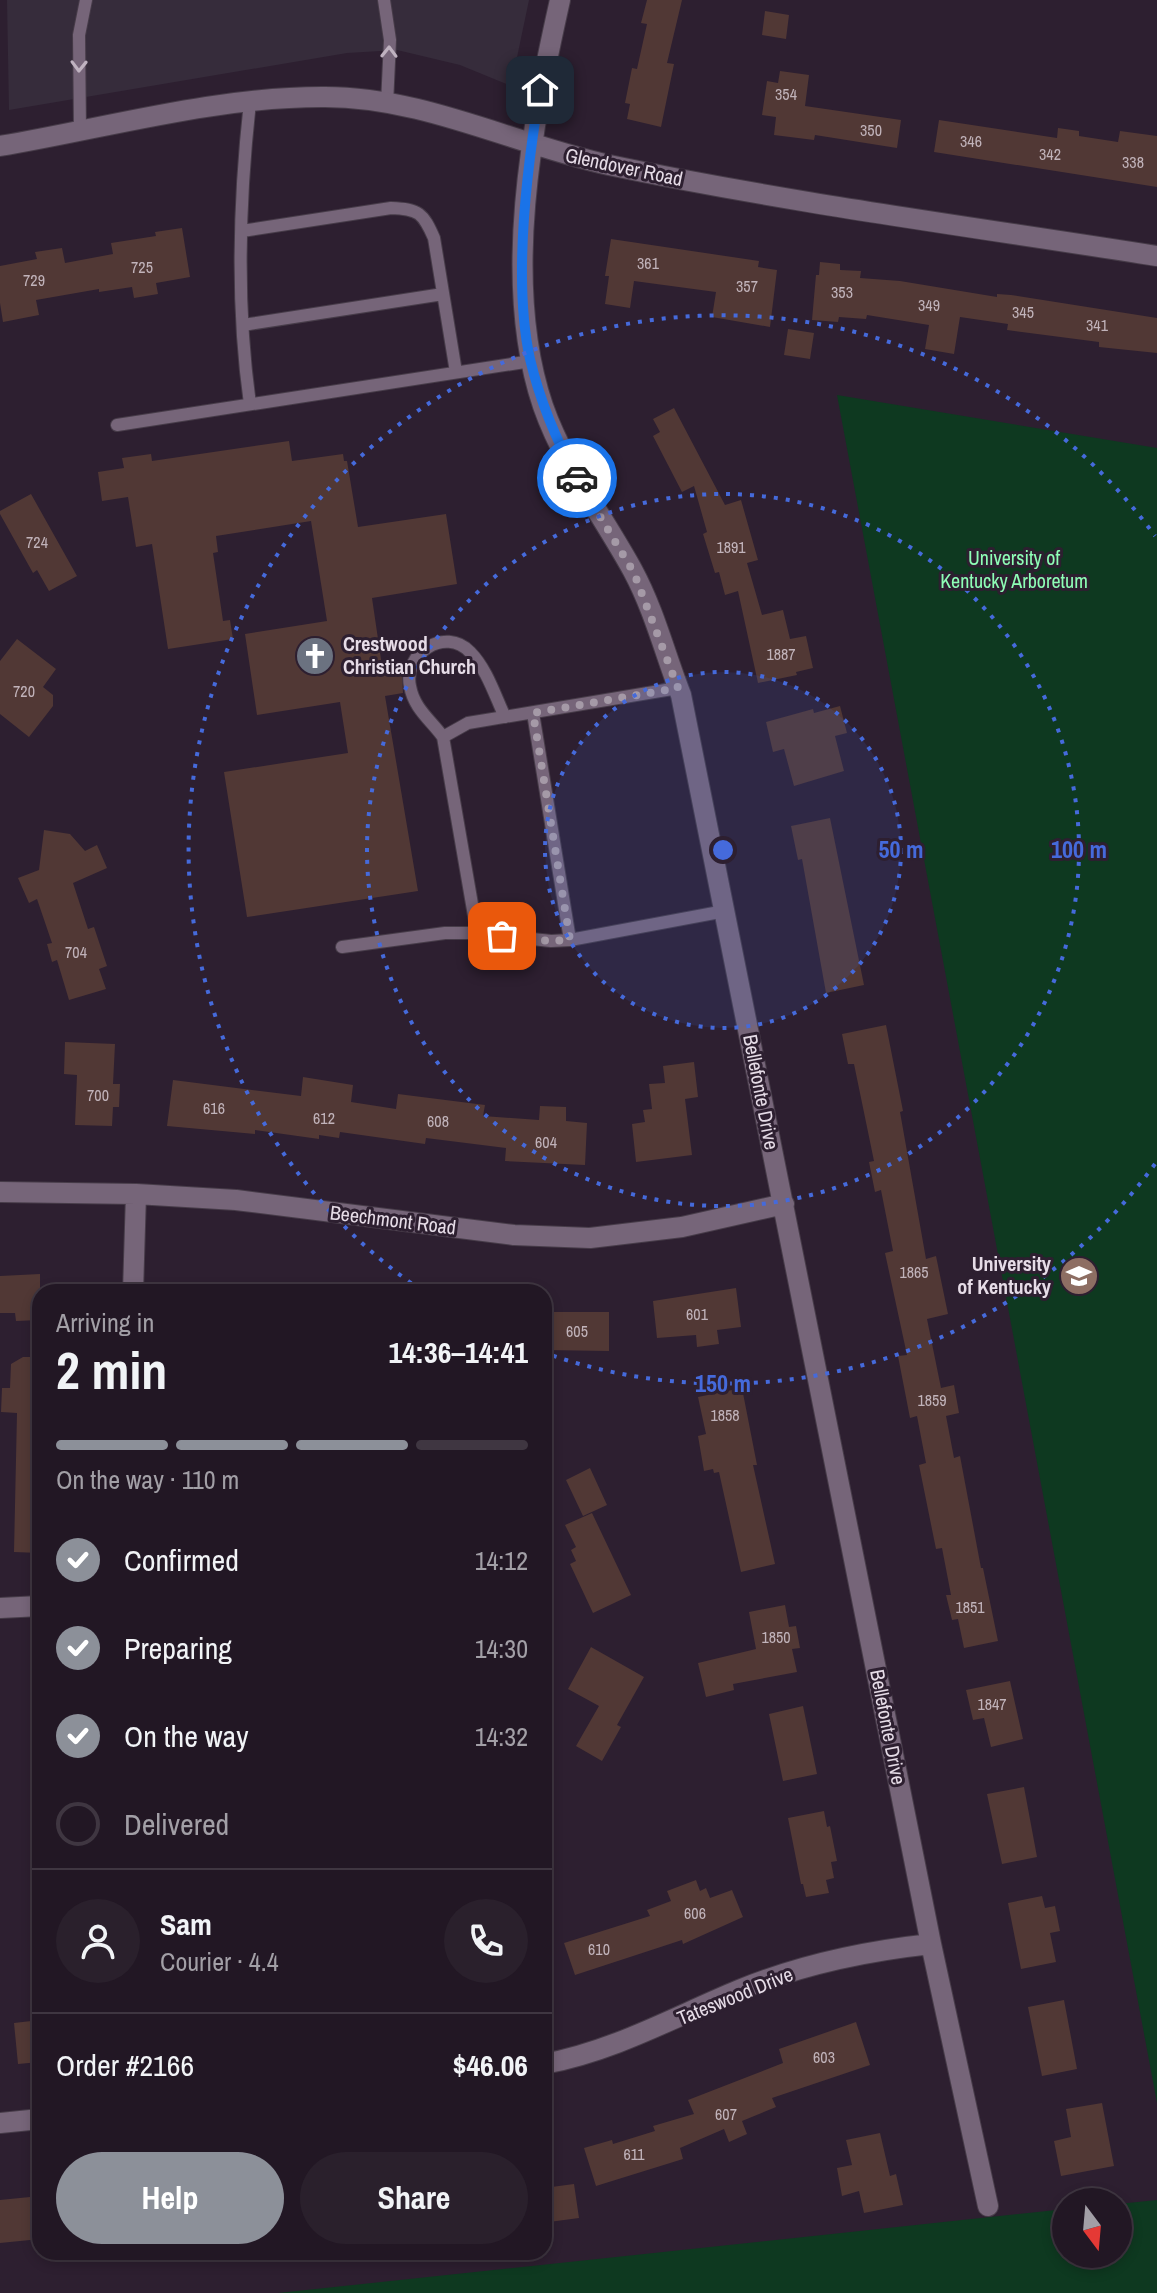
<!DOCTYPE html>
<html lang="en">
<head>
<meta charset="utf-8">
<style>
  body { margin:0; font-family:"Archivo Narrow",sans-serif; background:#2a202c; color:#f1f3f6; height:100vh; display:flex; flex-direction:column; font-size:30px; white-space:nowrap }
  * { box-sizing:border-box; margin:0 }
  p { font-size:26px; color:#a29fa6 }
  .icon { flex:none; width:44px; height:44px; fill:none; stroke:currentColor; stroke-width:2; stroke-linecap:round; stroke-linejoin:round }
  .map { position:relative; flex:1; overflow:hidden }
  .drawer { position:absolute; left:32px; top:1284px; width:520px; height:976px; display:flex; flex-direction:column; background:#221724; border-radius:24px; box-shadow:0 4px 12px #0003,0 0 0 2px #3f3641 }
  .drawer>* { flex:none }
  .needle { width:52px; rotate:164deg }
  .tools { position:absolute; left:1052px; top:2188px; display:grid; gap:16px }
  .tools a { display:grid; place-items:center; width:80px; height:80px; border-radius:50%; background:#221724; box-shadow:0 4px 12px #0003,0 0 0 2px #3f3641; font-size:40px }
  .pin { position:absolute; display:grid; place-items:center; width:68px; height:68px; color:#fff; margin:-34px; border-radius:16px; box-shadow:0 4px 12px #0006 }
  .courier { position:absolute; display:grid; place-items:center; width:80px; height:80px; margin:-40px; border:6px solid #1a73e8; border-radius:50%; background:#fff; color:#222; box-shadow:0 2px 10px #0007 }
  .headline em { font-style:normal; font-weight:700 }
  .headline div { display:flex; flex-direction:column-reverse }
  .headline { display:flex; align-items:center; justify-content:space-between; height:136px; padding:0 24px }
  h1 { font-size:52px; font-weight:700; line-height:60px }
  .bar { display:grid; grid-template-columns:repeat(4,1fr); gap:12px 8px; align-content:center; height:96px; padding:0 24px }
  .bar i { height:10px; border-radius:6px; background:#3f3641 }
  .bar .selected { background:#8c9099 }
  .bar p { grid-column:span 4 }
  .line { display:flex; align-items:center; gap:20px; padding:0 24px; border-top:2px solid #3f3641 }
  .line div { flex:1 }
  .round { display:grid; place-items:center; flex:none; width:84px; height:84px; border-radius:42px; background:#2a202c }
  ol { padding:0 24px; list-style:none }
  li { display:flex; align-items:center; gap:24px; height:88px }
  li p { margin-inline-start:auto }
  li .icon { padding:8px; border-radius:50%; background:#8c9099; color:#fff; stroke-width:4 }
  li:last-child { color:#a29fa6 }
  li i { width:44px; height:44px; border:4px solid #3f3641; border-radius:50% }
  .cta { display:flex; gap:16px; margin-top:auto; padding:16px 24px }
  .cta a { flex:1; height:92px; border-radius:48px; background:#8c9099; color:#fff; font-size:32px; font-weight:700; line-height:92px; text-align:center }
  .cta a+a { background:#2a202c; color:#f1f3f6 }
  .map>svg:first-child { display:block }
</style>
</head>
<body>
<div class="map">
<svg width="1157" height="2293" viewBox="0 0 1157 2293">
  <rect width="100%" height="100%" fill="#2d1f30"/>
  <path fill="#362c3b" d="M7,0h522l-18,86 -51,-21 -63,-15 -50,3 -338,57z"/>
  <path fill="#0e3920" d="M837,395l320,53v1655z
    M1157,2200v93h-879l788,-84v45h52v-50z"/>
  <path fill="#513835" d="M647,0h35l-15,63 7,1 -13,63 -34,-8 3,-15 -5,-1 7,-35 5,1 10,-45 -6,-1z
    M765,11l24,4 -3,24 -24,-4z
    M780,71l29,4 -4,31 96,14 -4,28 -82,-13 -1,5 -40,-5 2,-18 -14,-2 5,-34 11,2z
    M939,120l118,18 1,-10 21,3v5l39,6 2,-11 37,5v51l-223,-35z
    M182,228l8,49 -34,6 2,11 -24,4 -2,-11 -33,5v-3l-63,11 3,15 -36,7 -3,-19v-37l37,-7 -2,-7 27,-4 3,15 48,-9 -2,-11 45,-7 -1,-4z
    M611,239l148,22 -1,6 19,3 -7,57 -58,-10 4,-25 -82,-11 -4,27 -25,-4 4,-28h-4z
    M820,262l20,2v6l21,1 -1,7 40,3 97,16v-3l14,1 146,23v35l-58,-6v-5l-92,-12 1,-6 -48,-7 -6,37 -29,-5 4,-24 -62,-10 -1,4 -27,-2 -1,5 -26,-2 4,-45h3z
    M788,329l26,4 -4,26 -26,-4z
    M674,408l51,97 16,-5 17,60 -11,3 15,52 21,-5 7,29 16,-3 7,32 -17,4 1,3 -39,8 -20,-92 -13,4 -6,-23 -4,1 -12,-39 4,-2 -13,-46 -12,6 -29,-56 7,-4 -7,-13z
    M289,441l3,20 51,-7 1,7h3l11,66 88,-13 11,70 -85,14 11,75 19,-3 1,23 -18,3 33,195 -171,26 -23,-145 124,-19 -8,-51 -83,13 -12,-81 82,-13 -16,-100 -95,15 2,16 -5,1 10,68 7,-1 3,19 -65,10 -16,-105 -16,3 -8,-50 -26,4 -4,-29 26,-4 -2,-10 29,-4 1,7z
    M31,494l46,82 -28,15 -12,-21 -4,3 -33,-59v-3z
    M17,639l39,30 -13,18 10,8v11l-24,31 -29,-23v-53z
    M840,706l7,27 -12,3 9,35 -50,15 -10,-37 -11,3 -7,-30 47,-13 1,4z
    M830,818l34,167 -38,8 -24,-134 -4,1 -7,-34z
    M44,830l26,4 15,17 12,-6 10,23 -34,15 15,46 6,-2 13,39 -8,3 7,20 -37,11 -12,-40 -5,2 -5,-18 5,-1 -15,-44 -8,4 -11,-25 21,-8z
    M886,1025l17,86 -3,1 26,147 10,-3 12,58 -21,5 14,69 13,-3 5,28 -13,3 8,42 6,-2 21,112h2l15,73 -34,7 -6,-29 -6,1 -6,-25h5l-9,-47 -6,1 -17,-84 7,-2 -9,-47 -7,2 -12,-62 9,-1 -22,-102 8,-2 -12,-61 -6,2 -6,-30 5,-1 -20,-97h-6l-6,-30z
    M65,1042l50,2 -2,40h7l-1,23h-6l-1,19 -37,-1 2,-50 -13,-1z
    M694,1062l4,35 -13,2 7,56 -56,7 -4,-38 13,-2 -2,-12 9,-1 -3,-25 16,-1 -2,-17z
    M303,1077l50,8 -2,17 45,7 2,-15 87,11 -2,11 56,4 1,-14 26,1v14l21,2 -2,42 -80,-4 1,-13 -80,-10 -1,6 -85,-12 -1,6 -20,-3v4l-64,-9v4l-88,-8 6,-46 128,16z
    M40,1274v46l-24,1 -1,-8h-15v-37z
    M736,1288l5,39 -24,3 2,14 -22,3 -1,-12 -39,3 -4,-37z
    M544,1312h65v39l-65,-1z
    M23,1357h17v196l-26,-1 3,-139 -16,-1 1,-24h8l1,-24z
    M742,1388l15,77h-4l22,99 -34,8 -22,-100 -5,1 -1,-4 -9,2 -6,-35 8,-2 -8,-37z
    M590,1468l17,37 -24,11 -17,-36z
    M592,1513l39,82 -38,18 -23,-49 6,-3 -5,-11 5,-3 -11,-22z
    M785,1605l4,22 7,-1 4,22 -8,1 5,23 -64,12 1,6 -28,7 -8,-34 58,-14 -7,-37z
    M591,1647l53,30 -27,48 4,2 -19,34 -26,-15 23,-40 -31,-17z
    M1010,1681l13,58 -32,8 -7,-29 -11,2 -7,-30z
    M803,1706l14,68 -34,7 -14,-67z
    M1024,1787l13,70 -35,7 -15,-70z
    M824,1811l3,16 3,-1 7,35 -6,1 3,16 -8,2 3,13 -23,4 -3,-13h-2l-13,-66z
    M696,1880l4,11 6,-3 4,10 22,-8 11,27 -60,27 -1,-4 -107,35 -11,-32 86,-27 -3,-6 24,-9 -4,-10z
    M1042,1896l3,12 10,-2 5,25 -10,2 6,29 -35,7 -13,-66z
    M1064,2000l13,69 -35,7 -14,-69z
    M40,2020v42l-22,2 -4,-41z
    M856,2022l14,43 -98,33 4,9 -34,14 5,13 -18,8 -5,-13 -44,19 3,11 -87,27 -12,-38 28,-8 1,4 42,-13 -2,-5 41,-12 -6,-14 95,-37 -4,-14z
    M1102,2103l12,63 -53,10 -7,-35 17,-4 -5,-28z
    M880,2133l10,43 6,-2 7,31 -39,8 -5,-22 -17,5 -5,-28 15,-3 -6,-25z
    M574,2184l5,34 -30,4 -5,-34z
    M40,2196v43l-40,4v-43z"/>
  <g fill="none" stroke-linecap="round" stroke-linejoin="round">
    <g stroke="#473c49" stroke-width="14">
      <path id="lane" d="M384,0l6,40 -3,64
        M80,132l-1,-97 7,-35
        M242,231l149,-23c28,1 32,5 43,30l22,134
        M243,325l200,-31
        M250,404c-14,-99 -11,-203 0,-302
        M117,425l414,-64
        M678,688l-210,35 -25,14 34,196 74,8 19,-1 155,-29
        M533,713l37,227
        M443,737c-12,-17 -29,-28 -33,-51 -7,-32 35,-60 60,-34 17,17 25,44 35,65
        M342,947l103,-14h32"/>
    </g>
    <g stroke="#473c49" stroke-width="22">
      <path id="street" d="M560,0c-28,125 -59,282 -17,406 21,60 60,110 90,165 21,39 32,83 48,124l250,1249 57,262
        M0,146c106,-18 214,-49 322,-49 100,-1 191,47 287,68 181,38 365,62 548,91
        M0,1192l136,2 100,6 278,35 76,3 92,-11 102,-23
        M133,1292l3,-98
        M0,1608l40,-2
        M544,2064c70,-13 130,-47 195,-74 61,-25 127,-39 192,-46
        M0,2123l40,-4"/>
    </g>
    <use href="#lane" stroke="#766579" stroke-width="12"/>
    <use href="#street" stroke="#766579" stroke-width="20"/>
  </g>
  <defs><path id="oneway-chevron" d="M-2-3.5L2.5 0L-2 3.5" fill="none" stroke-width="1.6" stroke-linecap="round" stroke-linejoin="round" transform="scale(2)"/></defs>
  <g stroke="#bfb2c0">
    <use href="#oneway-chevron" transform="translate(389 52) rotate(-89)"/>
    <use href="#oneway-chevron" transform="translate(79 66) rotate(91)"/>
  </g>
  <g fill="none" stroke-linecap="round" stroke-linejoin="round">
    <path stroke="#a59aa7" stroke-width="8" stroke-dasharray="0 14.4" d="M502,936l49,5 19,-1 -37,-227 145,-25 -44,-115 -57,-95"/>
    <path stroke="#1a73e8" stroke-width="10" d="M540,90c-13,77 -27,192 -10,269 10,42 26,81 47,119"/>
  </g>
  <circle cx="723" cy="850" r="178" fill="#456adb" fill-opacity=".12"/>
  <g fill="none" stroke="#456adb" stroke-width="4" stroke-dasharray="4 8">
    <circle cx="723" cy="850" r="178"/>
    <circle cx="723" cy="850" r="356"/>
    <path d="M1155 1164A534 534 0 0 1 545 1353M421 1290A534 534 0 1 1 1155 536"/>
  </g>
  <defs>
    <g id="church-disc" transform="scale(2)"><circle r="9.5" fill="#6b7280" stroke="#2d1f30"/><path d="M-1.2-6h2.4v3.5h3.3v2.4h-3.3V6h-2.4V-.1h-3.3v-2.4h3.3Z" fill="#fff"/></g>
    <g id="university-disc" transform="scale(2)"><circle r="9.5" fill="#8d6e63" stroke="#2d1f30"/><path d="M0-5L7-2L0 1L-7-2ZM-4 1L0 2.5L4 1V4Q0 6-4 4Z" fill="#fff"/></g>
  </defs>
  <g fill-rule="evenodd">
    <use href="#church-disc" x="315" y="656"/>
    <use href="#university-disc" x="1079" y="1276"/>
  </g>
  <g text-anchor="middle" stroke-width="6" stroke-linejoin="round" paint-order="stroke">
    <g font-size="16" fill="#c1b3ba">
      <text x="786" y="100">354</text>
      <text x="871" y="136">350</text>
      <text x="971" y="147">346</text>
      <text x="1050" y="160">342</text>
      <text x="1133" y="168">338</text>
      <text x="648" y="269">361</text>
      <text x="142" y="273">725</text>
      <text x="34" y="286">729</text>
      <text x="747" y="292">357</text>
      <text x="842" y="298">353</text>
      <text x="929" y="311">349</text>
      <text x="1023" y="318">345</text>
      <text x="1097" y="331">341</text>
      <text x="37" y="548">724</text>
      <text x="731" y="553">1891</text>
      <text x="781" y="660">1887</text>
      <text x="24" y="697">720</text>
      <text x="76" y="958">704</text>
      <text x="98" y="1101">700</text>
      <text x="214" y="1114">616</text>
      <text x="324" y="1124">612</text>
      <text x="438" y="1127">608</text>
      <text x="546" y="1148">604</text>
      <text x="914" y="1278">1865</text>
      <text x="697" y="1320">601</text>
      <text x="577" y="1337">605</text>
      <text x="932" y="1406">1859</text>
      <text x="725" y="1421">1858</text>
      <text x="970" y="1613">1851</text>
      <text x="776" y="1643">1850</text>
      <text x="992" y="1710">1847</text>
      <text x="695" y="1919">606</text>
      <text x="599" y="1955">610</text>
      <text x="824" y="2063">603</text>
      <text x="726" y="2120">607</text>
      <text x="634" y="2160">611</text>
    </g>
    <g font-size="20" fill="#e6dce7" stroke="#2d1f30">
      <text transform="translate(624 167) rotate(12)" y="7">Glendover Road</text>
      <text transform="translate(761 1092) rotate(79)" y="7">Bellefonte Drive</text>
      <text transform="translate(393 1220) rotate(7)" y="7">Beechmont Road</text>
      <text transform="translate(888 1727) rotate(79)" y="7">Bellefonte Drive</text>
      <text transform="translate(735 1996) rotate(-22)" y="7">Tateswood Drive</text>
    </g>
    <g font-size="20" fill="#8efeb6" stroke="#2d1f30">
      <text x="1014" y="565">University of<tspan x="1014" dy="23">Kentucky Arboretum</tspan></text>
    </g>
    <g font-size="20" font-weight="bold" fill="#e6dce7" stroke="#2d1f30" text-anchor="start">
      <text x="343" y="651">Crestwood<tspan x="343" dy="23">Christian Church</tspan></text>
      <text x="1051" y="1271" text-anchor="end">University<tspan x="1051" dy="23">of Kentucky</tspan></text>
    </g>
  </g>
  <circle cx="723" cy="850" r="12" fill="#456adb" stroke="#2d1f30" stroke-width="4"/>
  <g font-size="24" text-anchor="middle" font-weight="bold" fill="#456adb" stroke="#2d1f30" stroke-width="6" stroke-linejoin="round" paint-order="stroke">
    <text x="901" y="858">50 m</text>
    <text x="1079" y="858">100 m</text>
    <text x="723" y="1392">150 m</text>
  </g>
</svg>
<div class="tools">
<a><svg class="needle" viewBox="-14 -14 28 28"><path d="M0-13l5 13h-10z" fill="#e53935"/><path d="M0 13l5-13h-10z" fill="#a29fa6"/></svg></a>
</div>
<div class="pin" style="left:502px;top:936px;background:#ea580c"><svg class="icon" aria-label="bag" viewBox="0 0 24 24"><path d="M5 8h14l-1 12H6zM9 8a3 3 0 0 1 6 0"/></svg></div>
<div class="pin" style="left:540px;top:90px;background:#1f2937"><svg class="icon" aria-label="home" viewBox="0 0 24 24"><path d="M3 11l9-7 9 7M6 9v11h12V9"/></svg></div>
<div class="courier" style="left:577px;top:478px"><svg class="icon" aria-label="car" viewBox="0 0 24 24"><path d="M5 17H2v-5l4-1 3-4h7l3 4 3 1v5h-3M9 17h6M6 11h13"/><circle cx="7" cy="17" r="2"/><circle cx="17" cy="17" r="2"/></svg></div>
<section class="drawer">
<div class="headline"><div><h1>2 min</h1><p>Arriving in</p></div><em>14:36–14:41</em></div>
<div class="bar"><i class="selected"></i><i class="selected"></i><i class="selected"></i><i></i><p>On the way · 110 m</p></div>
<ol>
<li><svg class="icon" aria-label="check" viewBox="0 0 24 24"><path d="M5 12l5 5 9-10"/></svg>Confirmed<p>14:12</p></li>
<li><svg class="icon" aria-label="check" viewBox="0 0 24 24"><path d="M5 12l5 5 9-10"/></svg>Preparing<p>14:30</p></li>
<li><svg class="icon" aria-label="check" viewBox="0 0 24 24"><path d="M5 12l5 5 9-10"/></svg>On the way<p>14:32</p></li>
<li><i></i>Delivered</li>
</ol>
<div class="line" style="height:144px"><a class="round"><svg class="icon" aria-label="person" viewBox="0 0 24 24"><circle cx="12" cy="8" r="4"/><path d="M4 21q1-7 8-7t8 7"/></svg></a><div><b>Sam</b><p>Courier · 4.4</p></div><a class="round"><svg class="icon" aria-label="phone" viewBox="0 0 24 24"><path d="M5 4h4l2 5-3 2q2 4 5 5l2-3 5 2v4C11 20 4 13 5 4z"/></svg></a></div>
<div class="line" style="height:104px"><div>Order #2166</div><b>$46.06</b></div>
<div class="cta"><a>Help</a><a>Share</a></div>
</section>
</div>
</body>
</html>
